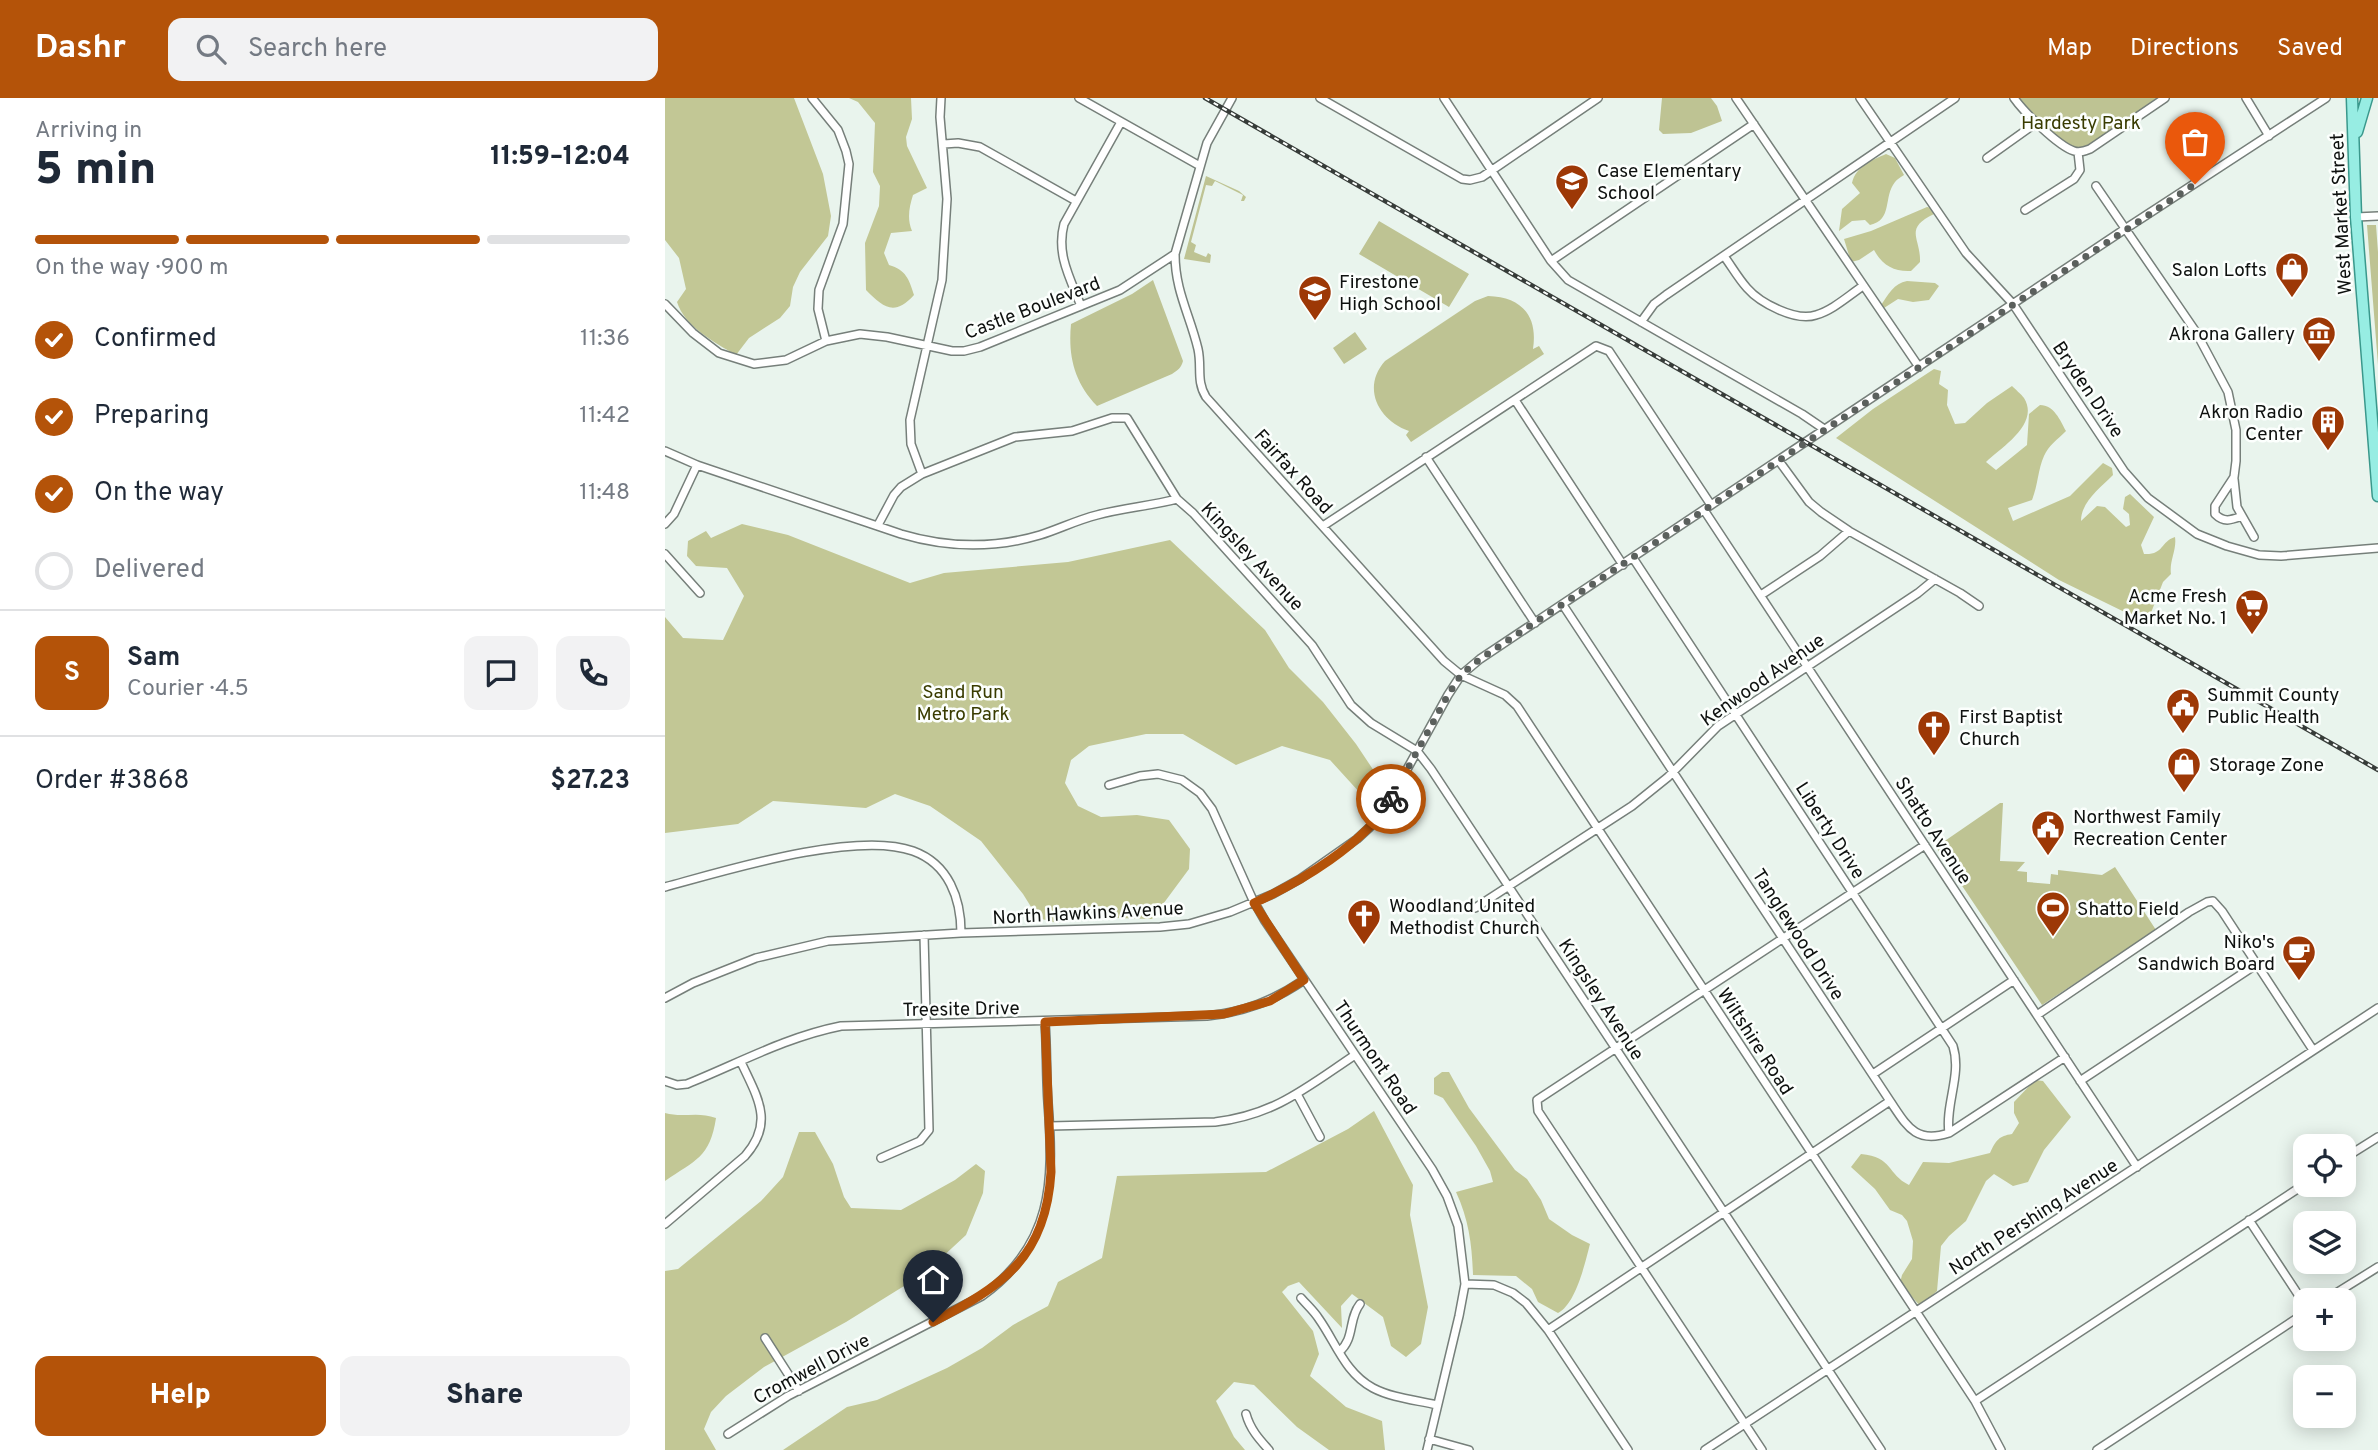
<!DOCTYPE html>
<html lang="en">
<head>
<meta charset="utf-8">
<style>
  body { margin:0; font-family:Overpass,sans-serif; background:#f2f2f3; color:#1f2937; height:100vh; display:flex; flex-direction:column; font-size:26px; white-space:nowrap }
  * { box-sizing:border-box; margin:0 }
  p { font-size:23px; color:#747a83 }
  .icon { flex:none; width:38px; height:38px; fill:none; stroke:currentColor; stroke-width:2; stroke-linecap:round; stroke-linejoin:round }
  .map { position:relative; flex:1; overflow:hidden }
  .details { display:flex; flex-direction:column; background:#fff; width:665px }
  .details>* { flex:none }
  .fabs { position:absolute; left:1628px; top:1036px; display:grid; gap:14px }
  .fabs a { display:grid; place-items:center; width:63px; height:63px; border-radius:14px; background:#fff; box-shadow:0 4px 18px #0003; font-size:35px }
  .pin { position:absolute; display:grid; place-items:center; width:60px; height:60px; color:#fff; margin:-72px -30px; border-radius:50% 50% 50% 0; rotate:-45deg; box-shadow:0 0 7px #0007 }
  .pin .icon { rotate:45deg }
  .courier { position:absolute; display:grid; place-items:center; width:70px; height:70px; margin:-35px; border:5px solid #b45309; border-radius:50%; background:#fff; color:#222; box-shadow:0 2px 9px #0007 }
  .summary em { font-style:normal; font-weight:800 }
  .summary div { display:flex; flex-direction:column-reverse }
  .summary { display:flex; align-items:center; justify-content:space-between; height:119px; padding:0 35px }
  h1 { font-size:46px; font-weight:800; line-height:52px }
  .bar { display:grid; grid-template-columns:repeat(4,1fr); gap:10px 7px; align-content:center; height:84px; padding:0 35px }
  .bar i { height:9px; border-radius:5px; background:#e0e1e3 }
  .bar .current { background:#b45309 }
  .bar p { grid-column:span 4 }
  .line { display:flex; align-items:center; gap:18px; padding:0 35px; border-top:2px solid #e0e1e3 }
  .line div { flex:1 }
  .round { display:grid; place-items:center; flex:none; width:74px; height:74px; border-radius:14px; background:#f2f2f3 }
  ol { padding:0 35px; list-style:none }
  li { display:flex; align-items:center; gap:21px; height:77px }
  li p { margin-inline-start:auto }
  li .icon { padding:7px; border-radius:50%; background:#b45309; color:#fff; stroke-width:4 }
  li:last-child { color:#747a83 }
  li i { width:38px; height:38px; border:4px solid #e0e1e3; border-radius:50% }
  .action { display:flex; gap:14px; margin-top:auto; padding:14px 35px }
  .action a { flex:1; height:80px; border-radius:14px; background:#b45309; color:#fff; font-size:28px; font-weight:800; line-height:80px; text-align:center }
  .action a+a { background:#f2f2f3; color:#1f2937 }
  header { display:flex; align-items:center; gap:42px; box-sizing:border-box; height:98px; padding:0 35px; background:#b45309; color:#fff }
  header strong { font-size:33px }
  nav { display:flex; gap:38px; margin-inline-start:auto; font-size:24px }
  .search { width:490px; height:63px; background:#f2f2f3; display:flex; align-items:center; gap:18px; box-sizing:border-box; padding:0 24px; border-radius:14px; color:#747a83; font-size:26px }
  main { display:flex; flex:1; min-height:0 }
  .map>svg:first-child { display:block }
</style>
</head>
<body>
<header>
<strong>Dashr</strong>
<div class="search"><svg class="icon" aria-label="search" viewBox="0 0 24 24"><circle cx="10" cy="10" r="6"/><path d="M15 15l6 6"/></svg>Search here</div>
<nav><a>Map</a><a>Directions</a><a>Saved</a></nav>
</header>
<main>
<section class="details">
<div class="summary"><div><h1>5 min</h1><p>Arriving in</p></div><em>11:59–12:04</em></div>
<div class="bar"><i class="current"></i><i class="current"></i><i class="current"></i><i></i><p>On the way · 900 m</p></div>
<ol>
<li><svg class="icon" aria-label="check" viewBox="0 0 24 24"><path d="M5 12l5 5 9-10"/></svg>Confirmed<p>11:36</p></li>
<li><svg class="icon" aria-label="check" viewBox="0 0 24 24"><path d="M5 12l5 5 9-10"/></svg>Preparing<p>11:42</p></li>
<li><svg class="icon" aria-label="check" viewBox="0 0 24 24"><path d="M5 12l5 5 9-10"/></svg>On the way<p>11:48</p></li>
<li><i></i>Delivered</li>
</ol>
<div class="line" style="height:126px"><b class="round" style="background:#b45309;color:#fff">S</b><div><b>Sam</b><p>Courier · 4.5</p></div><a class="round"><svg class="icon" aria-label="chat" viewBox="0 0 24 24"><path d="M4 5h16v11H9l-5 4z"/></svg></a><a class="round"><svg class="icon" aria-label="phone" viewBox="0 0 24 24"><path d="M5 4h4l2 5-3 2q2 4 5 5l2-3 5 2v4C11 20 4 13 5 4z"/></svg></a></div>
<div class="line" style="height:91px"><div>Order #3868</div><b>$27.23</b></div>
<div class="action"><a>Help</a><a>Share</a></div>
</section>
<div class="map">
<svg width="1713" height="1352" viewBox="0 0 1713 1352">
  <rect width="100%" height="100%" fill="#e9f4ed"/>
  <path fill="#bec393" d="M997,0h49l6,8 5,15 -31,12 -28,1 -4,-4z
    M1353,0h142l-72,48c-5,2 -11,3 -17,1 -14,-7 -44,-36 -53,-49z
    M541,78l33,15 7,6 -2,4h-3l2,-6 -28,-14 -3,5 -6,-1 -15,57 5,3 -2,7 12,5 2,-4 3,2 -1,8 -26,-4z
    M714,123l90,53 -20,33 -90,-53z
    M1702,127h9l2,27v113z
    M488,182l30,81c-2,7 -5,9 -11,13l-75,32c-23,-24 -29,-50 -26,-82l61,-30z
    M823,198c34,1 50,20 45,53l6,-3 5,8 -133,88 -5,-7 3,-4c-30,-10 -48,-43 -24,-70l90,-60z
    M690,234l12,17 -23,15 -11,-16z
    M1335,705h3l-3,58 25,1 -8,9 10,1v10l23,2 1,-10 7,1v-5l44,5 13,-8 41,63 -114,75 -106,-158z"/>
  <path fill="#c2c795" d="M0,0h129l29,76 8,42 -3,20 -28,36 -7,15 -3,19 -10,12 -31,20 -13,17c-22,-13 -51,-28 -59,-53l9,-13 -7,-31 -14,-18z
    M184,0h62l1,21 -6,18 1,9 20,42 -14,7c-4,13 -6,24 -1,36l-21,2 -7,20 5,12c17,5 20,14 25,30 -20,22 -31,12 -48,-5l-1,-47 14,-37 1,-20 -7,-14 2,-49 -17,-21z
    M1221,56l9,4 9,17c-3,2 -7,4 -9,7 -12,15 -2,38 -25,43l-5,-5 -13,1 -13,10 3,-22 18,-16 -8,-10c4,-17 20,-23 34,-29z
    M1262,109l5,1 2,6c-31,15 -13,24 -14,48l-9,9c-17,1 -29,-6 -37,-21l-15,10 -8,2 -7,-23 27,-8z
    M1242,183l28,2 4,3 -10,14 -16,2 -15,-3 -14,9 -3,-3c7,-10 13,-22 26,-24z
    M1269,271l7,2 -2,13 9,6 -1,15 8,19 10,-1 22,-20 25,-17c3,3 9,8 12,12 16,26 -22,49 -38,64l10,8 31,-25 2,-31 11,-9c14,0 20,15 26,26 -8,8 -18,15 -22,25 -6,13 -6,29 -12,44l-24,8 5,13 57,-25 33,-33 9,5 1,7c-13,13 -32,27 -32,46l16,-15 8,1 21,20 4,-2 -1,-11 -6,-5 2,-12 5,-3 24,23 -13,28 3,9c20,1 16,-12 31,-17 2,13 -6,24 -4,37l-8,8 -16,41 -88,-43 -223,-142 37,-29z
    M77,426l46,11 122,48 34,-10 124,-11 102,-22 95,90 24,38 34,34 33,42 26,39 -11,22 -41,-45 -48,-14 -46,19 -53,-31h-37l-57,12 -18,14 -6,23 13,23 23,11 36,-2 32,5 21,29 -1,20 -37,50 -71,-2 -24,6 -19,-5 -15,-24 -42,-53 -51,-35 -35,-12 -29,14 -93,-7 -35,23 -73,9v-216l18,21 40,2 21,-44 -17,-28 -31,-2 -9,-10 1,-15 18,-10 5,7z
    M777,974h7l20,36 46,62 12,9 14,21 8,19 23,16 18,9c-5,19 -14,60 -32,69l-20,-11 -6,-13 -16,-13 -43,-1c-1,-30 -4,-55 -17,-83l37,-10 -3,-11 -14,-25 -33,-48 -9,-4v-16z
    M1370,982l8,1 28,36 -27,33 -16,32 -15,4 -19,-12 -8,7 -20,40 -17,15 -8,10 -4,45 -17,15 -20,-23 2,-8 10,-16 1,-18 -6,-20 -5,-6 -12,-5 -15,-21 -24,-22 10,-13c32,3 26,20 48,31l14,-23 26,1 41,-10c6,-13 9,-17 22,-19l7,-11 -5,-10v-11z
    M709,1013l39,74 -3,30 18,92 -7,37 -15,13 -15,-11 -8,-29 -31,-23 -11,12 1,22 -43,-46 -11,4 -6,6 31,39 6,23 -9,22 36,31 36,14 3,29h-56l-32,-23 -43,-42 -20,-3 -18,19 18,36 11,13h-462l64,-43 30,-7 70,-32 35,-20 31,-23 35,-19 10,-24 44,-24 15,-82 149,-4 82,-43z
    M0,1015c18,5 33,-2 51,5 -6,40 -21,42 -51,63z
    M134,1034h16l18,32 11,33 7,11 50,2 54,-30 21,-16 9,7 -2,22 -17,42 -41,38 -79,49 -82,45 -38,29 -15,16 -7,17 12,21h-51v-179l13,-2 83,-68 22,-24z"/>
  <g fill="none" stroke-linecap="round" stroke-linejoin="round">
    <g stroke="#767f7a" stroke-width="10">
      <path id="minor" d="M147,0l26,32 8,21 3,13 -6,60 -24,66 -1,19 8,32
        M414,0l121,68
        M655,0l142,81 8,1 12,-3 116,-79
        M779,0l107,163 17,19 234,134 22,15
        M1071,0l183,269
        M1195,0l106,155 47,51 111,167 24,27 49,36 30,12 32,9 22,1 97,-8
        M1349,0c10,14 44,48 60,53 6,2 11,0 16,-2l75,-51
        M1581,0l23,38
        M279,46l14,-1 22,4 96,54
        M1322,60l49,-35
        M1431,88l100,146 32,60 8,38v31l-2,16 -19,29v8c9,9 16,6 27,2
        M1360,112l49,-31 6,-9 -2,-18
        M1691,119l22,-1
        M510,156c0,37 15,61 23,95 4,18 -2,32 8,48l238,264 17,14 44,20 12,11 458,695 26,49
        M1059,158c8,11 14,22 23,32 13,15 49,34 69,27 17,-5 32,-19 47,-29
        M886,163l203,-137
        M0,206l28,29 26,20 35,11 32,-4 40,-19 34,-7 27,3 65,14h12l16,-4 140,-57 55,-36 32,-111 25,-45
        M416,208c-11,-28 -25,-52 -17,-82l57,-102
        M976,224l13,-18 12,-9 289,-197
        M850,302l108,165
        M0,353l32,14 204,69c47,14 92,15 139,1 19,-6 37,-15 57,-20 26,-7 53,-9 80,-16
        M761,359l109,166
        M1114,363l30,41 12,10 28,19 111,62 19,13
        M257,376l-11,-30 -1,-24 32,-140 5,-81 -7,-82 1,-19
        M1569,381l3,28 17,30
        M1039,412l433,657
        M0,426l9,-10 23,-49
        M213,427l16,-30 7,-8 21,-13 93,-37 57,-6 40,-13h15l50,81 16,14 119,132 39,60 20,18 46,28 14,18 450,681
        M658,428l273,-180 13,5 102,154
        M0,456l35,39
        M968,460l320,488c9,29 -8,58 -4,87
        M1096,497l59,-39 29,-25
        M898,507l327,496c17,25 25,43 59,32l116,-76
        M444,687l31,-9 18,-2 24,6 18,13 12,16 40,89 13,23 167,248 15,27 11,30 7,58 -6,32 -32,134
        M0,789c59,-16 191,-57 248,-36 36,13 48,48 48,82
        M810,810l157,-102 36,-29 50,-51 200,-133 17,-14
        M0,900l28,-15 63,-25 72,-17 133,-8 199,-6 29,-3 41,-12 43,-18 27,-15 57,-40 13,-12 14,-16 64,-116 13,-20 19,-16 645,-430 201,-131
        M1372,917l152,-103 18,-10 6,-1 9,10 91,139
        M1208,976l141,-94
        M0,983l12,4 10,-1c52,-21 99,-47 154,-58l366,-10c37,-4 66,-15 97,-36
        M1415,983l177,-117
        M632,996l23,43
        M385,1028l165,-4c60,-7 92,-35 140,-67
        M216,1060l39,-17 9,-11 -5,-195
        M1678,1061l35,-22
        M1584,1122l56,85
        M0,1126l80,-68c30,-34 12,-59 -4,-94
        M800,1186l29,1 19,8 13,10 22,27 80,120
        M636,1200c6,7 13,13 18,21 17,24 26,54 54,69 19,10 43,12 64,17
        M1660,1202l53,-33
        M883,1232l342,-229
        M100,1240l34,53
        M674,1254c16,-13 9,-33 21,-48
        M1310,1303l330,-217
        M581,1316c4,15 13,25 23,36
        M63,1336l60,-38 194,-100c71,-51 72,-114 66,-193 -2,-27 -1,-54 -3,-81
        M764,1341l40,11
        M1040,1352l673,-442
        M1097,1352l-224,-339 -1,-11 388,-255
        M1432,1352l208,-137"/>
    </g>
    <g stroke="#3a988c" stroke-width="13">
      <path id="major" d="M1687,0l4,119 22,279
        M1692,34l10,-34"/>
    </g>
    <use href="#minor" stroke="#fff" stroke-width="7"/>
    <use href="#major" stroke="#97ede3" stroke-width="10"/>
    <g stroke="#373c39" stroke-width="4.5">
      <path id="rail" d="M540,0l1173,672"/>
    </g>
    <use href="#rail" stroke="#fcfffd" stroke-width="2" stroke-dasharray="5" stroke-linecap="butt"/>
  </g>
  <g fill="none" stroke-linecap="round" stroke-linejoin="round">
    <path stroke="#5b605d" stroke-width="7" stroke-dasharray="0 12.6" d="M726,701l57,-104 13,-20 19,-16 715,-475"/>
    <path stroke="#b45309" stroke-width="9" d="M268,1224c70,-36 113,-65 118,-150l-6,-150 179,-8 46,-13 34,-21 -50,-77c46,-21 111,-59 137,-104"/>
  </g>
  <defs>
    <g id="school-pin" transform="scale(1.75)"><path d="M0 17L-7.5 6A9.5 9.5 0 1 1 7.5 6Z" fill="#9d3806" stroke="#fcfffd"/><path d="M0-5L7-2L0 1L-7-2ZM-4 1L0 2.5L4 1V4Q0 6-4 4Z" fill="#fff"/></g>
    <g id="shop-pin" transform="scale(1.75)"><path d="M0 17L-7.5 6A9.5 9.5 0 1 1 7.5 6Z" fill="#9d3806" stroke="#fcfffd"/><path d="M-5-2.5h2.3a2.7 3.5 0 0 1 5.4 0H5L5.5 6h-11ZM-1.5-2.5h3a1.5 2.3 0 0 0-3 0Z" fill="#fff"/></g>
    <g id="museum-pin" transform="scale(1.75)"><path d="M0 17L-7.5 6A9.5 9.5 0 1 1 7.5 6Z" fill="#9d3806" stroke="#fcfffd"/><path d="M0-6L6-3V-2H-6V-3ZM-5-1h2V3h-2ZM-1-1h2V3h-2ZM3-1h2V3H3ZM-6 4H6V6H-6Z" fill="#fff"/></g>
    <g id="building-pin" transform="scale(1.75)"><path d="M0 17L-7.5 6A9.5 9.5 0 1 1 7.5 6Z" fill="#9d3806" stroke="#fcfffd"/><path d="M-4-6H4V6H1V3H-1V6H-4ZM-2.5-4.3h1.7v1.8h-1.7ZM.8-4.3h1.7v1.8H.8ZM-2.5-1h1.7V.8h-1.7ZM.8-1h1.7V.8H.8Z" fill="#fff"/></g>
    <g id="supermarket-pin" transform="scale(1.75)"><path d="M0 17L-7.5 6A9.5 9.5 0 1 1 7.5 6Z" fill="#9d3806" stroke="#fcfffd"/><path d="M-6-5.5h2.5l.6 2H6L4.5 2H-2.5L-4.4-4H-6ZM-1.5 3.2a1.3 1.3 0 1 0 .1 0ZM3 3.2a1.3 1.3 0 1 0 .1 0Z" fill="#fff"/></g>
    <g id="civic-pin" transform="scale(1.75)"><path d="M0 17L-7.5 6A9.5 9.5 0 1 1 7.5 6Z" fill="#9d3806" stroke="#fcfffd"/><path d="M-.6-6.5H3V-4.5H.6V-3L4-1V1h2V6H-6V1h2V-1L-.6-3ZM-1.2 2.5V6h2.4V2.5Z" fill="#fff"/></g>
    <g id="church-pin" transform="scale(1.75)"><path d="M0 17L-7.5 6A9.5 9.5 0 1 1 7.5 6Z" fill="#9d3806" stroke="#fcfffd"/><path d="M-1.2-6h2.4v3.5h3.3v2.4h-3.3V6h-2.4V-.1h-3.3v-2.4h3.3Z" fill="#fff"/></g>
    <g id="stadium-pin" transform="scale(1.75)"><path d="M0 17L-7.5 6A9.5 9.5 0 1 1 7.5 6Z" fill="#9d3806" stroke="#fcfffd"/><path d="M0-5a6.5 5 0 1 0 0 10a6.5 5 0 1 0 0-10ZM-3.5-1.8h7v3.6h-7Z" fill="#fff"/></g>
    <g id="cafe-pin" transform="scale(1.75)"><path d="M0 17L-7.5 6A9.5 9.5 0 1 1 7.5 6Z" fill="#9d3806" stroke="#fcfffd"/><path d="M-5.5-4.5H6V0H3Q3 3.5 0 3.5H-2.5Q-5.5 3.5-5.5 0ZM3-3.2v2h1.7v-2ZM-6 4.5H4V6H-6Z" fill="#fff"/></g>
  </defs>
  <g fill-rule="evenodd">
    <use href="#school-pin" x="907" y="83"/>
    <use href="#shop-pin" x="1627" y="171"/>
    <use href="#school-pin" x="650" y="194"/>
    <use href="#museum-pin" x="1654" y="235"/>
    <use href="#building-pin" x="1663" y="324"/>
    <use href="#supermarket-pin" x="1587" y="508"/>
    <use href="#civic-pin" x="1518" y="607"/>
    <use href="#church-pin" x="1269" y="629"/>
    <use href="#shop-pin" x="1519" y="666"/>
    <use href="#civic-pin" x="1383" y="729"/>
    <use href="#stadium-pin" x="1388" y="810"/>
    <use href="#church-pin" x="699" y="818"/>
    <use href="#cafe-pin" x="1634" y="854"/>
  </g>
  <g text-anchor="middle" stroke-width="5" stroke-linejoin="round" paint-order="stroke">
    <g font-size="19" fill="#393c00" stroke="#fcfffd">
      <text x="1416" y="31">Hardesty Park</text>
      <text x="298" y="600">Sand Run<tspan x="298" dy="22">Metro Park</tspan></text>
    </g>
    <g font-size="19" fill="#0e110f" stroke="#fcfffd" text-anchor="start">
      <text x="932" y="79">Case Elementary<tspan x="932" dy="22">School</tspan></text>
      <text x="1602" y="178" text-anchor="end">Salon Lofts</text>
      <text x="674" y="190">Firestone<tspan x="674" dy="22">High School</tspan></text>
      <text x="1630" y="242" text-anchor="end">Akrona Gallery</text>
      <text x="1638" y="320" text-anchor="end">Akron Radio<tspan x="1638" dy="22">Center</tspan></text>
      <text x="1562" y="504" text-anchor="end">Acme Fresh<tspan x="1562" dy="22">Market No. 1</tspan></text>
      <text x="1542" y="603">Summit County<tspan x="1542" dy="22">Public Health</tspan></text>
      <text x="1294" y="625">First Baptist<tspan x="1294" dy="22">Church</tspan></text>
      <text x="1544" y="673">Storage Zone</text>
      <text x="1408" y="725">Northwest Family<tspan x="1408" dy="22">Recreation Center</tspan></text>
      <text x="724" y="814">Woodland United<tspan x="724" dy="22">Methodist Church</tspan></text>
      <text x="1412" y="817">Shatto Field</text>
      <text x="1610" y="850" text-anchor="end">Niko's<tspan x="1610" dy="22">Sandwich Board</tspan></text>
    </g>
    <g font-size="19" fill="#0e110f" stroke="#fcfffd">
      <text transform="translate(1675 116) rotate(-93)" y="7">West Market Street</text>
      <text transform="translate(367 209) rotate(-21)" y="7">Castle Boulevard</text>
      <text transform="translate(1424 291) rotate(56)" y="7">Bryden Drive</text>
      <text transform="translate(629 373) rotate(48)" y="7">Fairfax Road</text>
      <text transform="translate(588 458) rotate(47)" y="7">Kingsley Avenue</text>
      <text transform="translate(1097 581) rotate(-35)" y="7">Kenwood Avenue</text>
      <text transform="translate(1166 732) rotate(57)" y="7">Liberty Drive</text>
      <text transform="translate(1269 732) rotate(57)" y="7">Shatto Avenue</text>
      <text transform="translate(423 814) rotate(-3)" y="7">North Hawkins Avenue</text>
      <text transform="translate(1134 836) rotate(57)" y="7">Tanglewood Drive</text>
      <text transform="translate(937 901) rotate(57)" y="7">Kingsley Avenue</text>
      <text transform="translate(296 910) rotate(-1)" y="7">Treesite Drive</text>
      <text transform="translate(1091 943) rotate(57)" y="7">Wiltshire Road</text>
      <text transform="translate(711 959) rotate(56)" y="7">Thurmont Road</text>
      <text transform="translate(1368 1118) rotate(-33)" y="7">North Pershing Avenue</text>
      <text transform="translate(146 1270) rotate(-28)" y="7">Cromwell Drive</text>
    </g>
  </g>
</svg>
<div class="fabs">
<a><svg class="icon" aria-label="locate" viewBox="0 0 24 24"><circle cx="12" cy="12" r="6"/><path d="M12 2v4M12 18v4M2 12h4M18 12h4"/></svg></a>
<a><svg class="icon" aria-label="layers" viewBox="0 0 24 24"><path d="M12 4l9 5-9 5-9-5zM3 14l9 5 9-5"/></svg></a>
<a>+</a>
<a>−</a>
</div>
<div class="pin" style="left:1530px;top:86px;background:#ea580c"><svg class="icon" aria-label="bag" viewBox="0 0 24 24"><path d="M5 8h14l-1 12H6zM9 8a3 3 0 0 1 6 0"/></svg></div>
<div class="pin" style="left:268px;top:1224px;background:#1f2937"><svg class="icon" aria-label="home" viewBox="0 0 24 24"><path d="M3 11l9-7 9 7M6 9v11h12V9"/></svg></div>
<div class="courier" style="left:726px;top:701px"><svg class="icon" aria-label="bike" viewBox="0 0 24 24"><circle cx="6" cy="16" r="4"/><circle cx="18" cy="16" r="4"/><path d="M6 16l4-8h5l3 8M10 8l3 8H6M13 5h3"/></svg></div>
</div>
</main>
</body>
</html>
